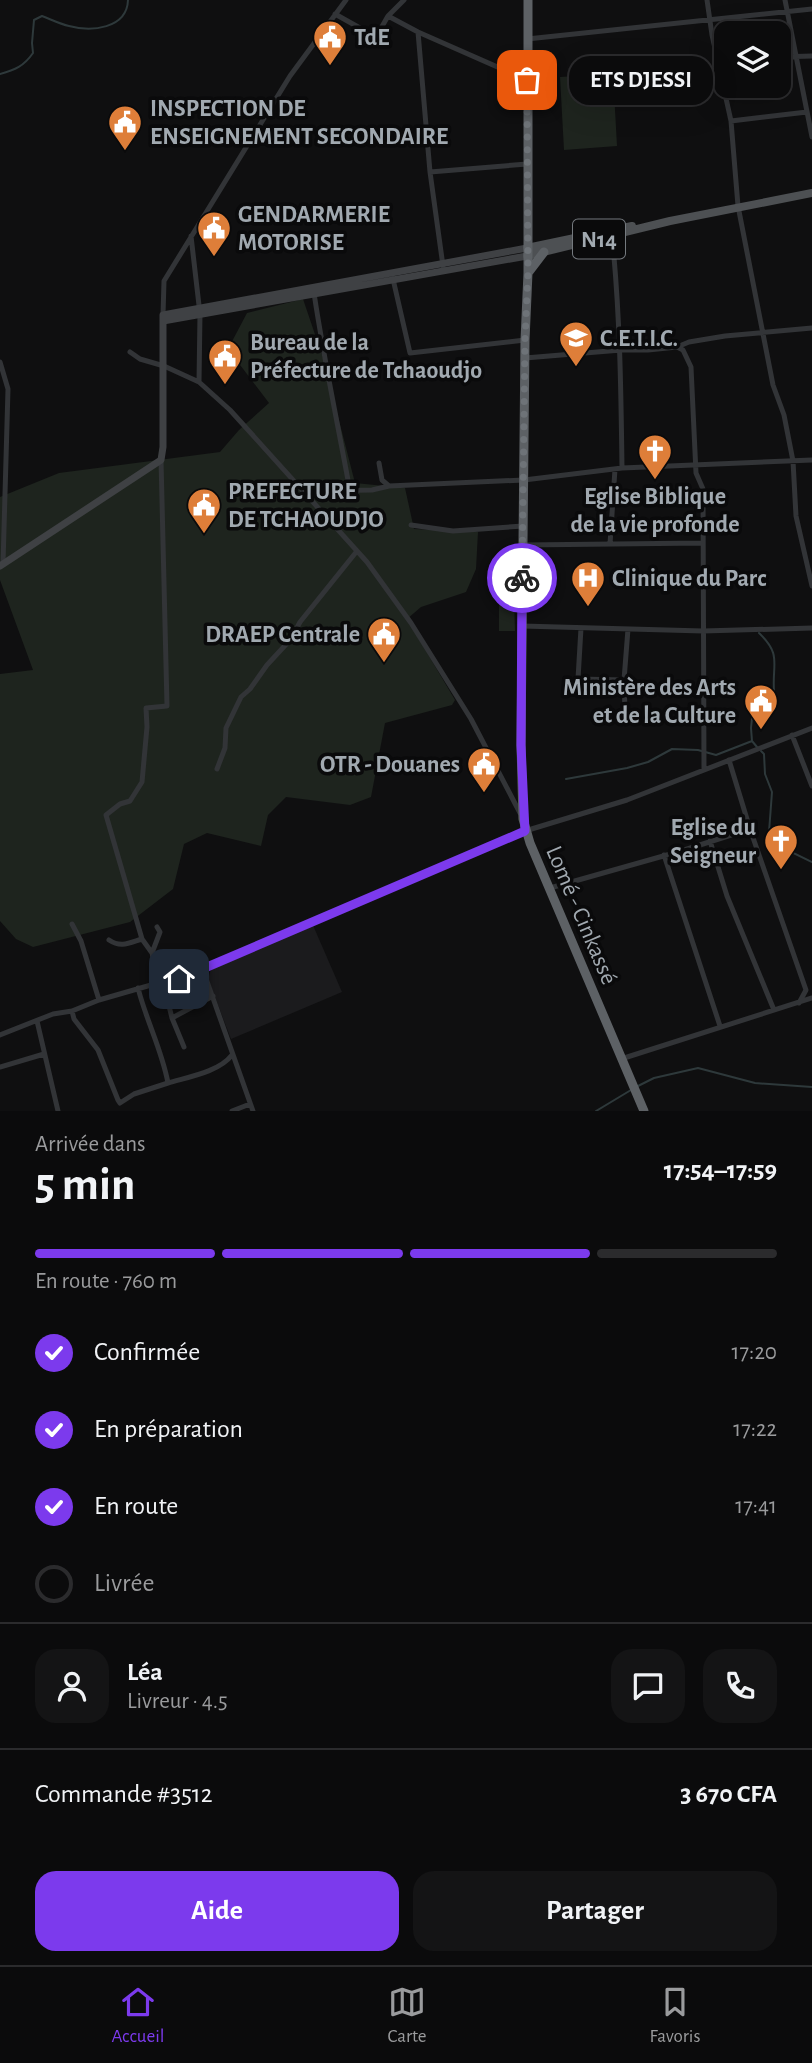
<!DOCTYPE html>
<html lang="fr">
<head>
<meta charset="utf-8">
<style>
  body { margin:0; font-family:"Alegreya Sans",sans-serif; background:#141415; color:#f1f3f6; height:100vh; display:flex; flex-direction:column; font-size:26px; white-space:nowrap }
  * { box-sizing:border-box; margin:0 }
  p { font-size:23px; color:#9a9b9d }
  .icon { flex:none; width:38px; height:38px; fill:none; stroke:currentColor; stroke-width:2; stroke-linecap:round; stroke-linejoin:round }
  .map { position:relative; height:1111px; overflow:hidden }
  .side { display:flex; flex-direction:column; background:#0b0b0c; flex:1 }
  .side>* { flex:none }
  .tools { position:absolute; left:714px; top:21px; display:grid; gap:14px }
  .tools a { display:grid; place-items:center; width:77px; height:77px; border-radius:14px; background:#0b0b0c; box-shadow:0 7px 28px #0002,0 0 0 2px #2b2b2d; font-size:35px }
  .pin { position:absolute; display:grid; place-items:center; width:60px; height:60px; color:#fff; margin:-30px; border-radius:14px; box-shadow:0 4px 10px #0006 }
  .courier { position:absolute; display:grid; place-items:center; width:70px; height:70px; margin:-35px; border:5px solid #7c3aed; border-radius:50%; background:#fff; color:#222; box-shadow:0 2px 9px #0007 }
  .bubble { position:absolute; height:49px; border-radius:21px; background:#0b0b0c; box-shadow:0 7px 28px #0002,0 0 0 2px #2b2b2d; font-size:23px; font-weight:600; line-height:49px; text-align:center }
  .headline em { font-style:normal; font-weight:600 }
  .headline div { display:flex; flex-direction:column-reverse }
  .headline { display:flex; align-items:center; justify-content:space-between; height:119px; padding:0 35px }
  h1 { font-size:46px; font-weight:600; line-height:52px }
  .bar { display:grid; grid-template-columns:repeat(4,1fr); gap:10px 7px; align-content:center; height:84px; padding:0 35px }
  .bar i { height:9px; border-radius:5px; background:#2b2b2d }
  .bar .selected { background:#7c3aed }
  .bar p { grid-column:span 4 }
  .line { display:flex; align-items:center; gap:18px; padding:0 35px; border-top:2px solid #2b2b2d }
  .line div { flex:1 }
  .round { display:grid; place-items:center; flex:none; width:74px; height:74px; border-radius:21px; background:#141415 }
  ol { padding:0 35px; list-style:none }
  li { display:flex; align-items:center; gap:21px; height:77px }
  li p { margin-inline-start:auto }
  li .icon { padding:7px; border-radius:50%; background:#7c3aed; color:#fff; stroke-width:4 }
  li:last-child { color:#9a9b9d }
  li i { width:38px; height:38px; border:4px solid #2b2b2d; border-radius:50% }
  .action { display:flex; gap:14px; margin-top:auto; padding:14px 35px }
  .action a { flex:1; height:80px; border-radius:21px; background:#7c3aed; color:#fff; font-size:28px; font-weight:600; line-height:80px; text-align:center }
  .action a+a { background:#141415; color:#f1f3f6 }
  .tabs { display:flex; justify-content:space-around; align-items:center; height:98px; border-top:2px solid #2b2b2d; background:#0b0b0c; font-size:19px; color:#9a9b9d }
  .tabs a { display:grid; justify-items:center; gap:4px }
  .tabs .selected { color:#7c3aed }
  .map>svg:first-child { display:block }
</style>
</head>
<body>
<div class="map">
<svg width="812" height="1111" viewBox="0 0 812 1111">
  <rect width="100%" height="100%" fill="#0f0f10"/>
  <path fill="#1b1b1d" d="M312,923l30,69 -111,47 -23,-60 3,-10z"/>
  <path fill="#1e241e" d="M613,74l4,72 -53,4 -4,-73z
    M303,299l20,59 32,125 50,5 9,41 64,3 -2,37 -10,23 -45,15 -14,12 48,81 -3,5 -67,18 -14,74 -21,8 -64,-8 -18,18 -7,31 -54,-13 -23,11 -11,45 -43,33 -97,25 -17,-8 -16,-18v-247l33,-4 -33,-90v-83l59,-24 161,-21 19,-22 30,-27 -41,-54 19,-36z
    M499,598h15l1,33h-16z"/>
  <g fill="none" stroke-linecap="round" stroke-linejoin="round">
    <path stroke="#2e393b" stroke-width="2" d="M0,74c15,-4 24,-8 33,-21l-1,-10 2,-23 8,-4c8,3 18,8 27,10 22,6 58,3 59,-26
      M752,741l-1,-13 2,-19 13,-8 8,-10c-2,-28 8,-36 -15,-58
      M761,751l3,3 1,20 7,18 -3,40 6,12 37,18
      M566,779l61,-11 21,-6 24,-13 26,1 18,5 36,-14 5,6
      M636,1087l18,-9 44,-10 57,15 57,4
      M596,1111l35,-21"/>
    <path stroke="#323437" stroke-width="5" d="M707,0l5,35 19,86 7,85 35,179 11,30 9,46 3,55 16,70
      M785,0l27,137
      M335,14l41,23 12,-21 30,16 109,48
      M388,16l16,-16
      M418,32l12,140 97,-8
      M527,39l285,-30
      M779,57l33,-1
      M731,121l76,-9
      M430,172l13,94
      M191,236l9,78 -1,68 31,28 137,152 44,61 60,96 49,94
      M612,236c8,77 9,155 10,232
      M393,279l17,74 115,-13
      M314,293c10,67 24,132 36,198
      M163,315l1,-34 126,-205 56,-76
      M677,347l6,3 8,17 5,106 7,16 1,281
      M130,352l10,7 24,7 35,16
      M525,358l96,-8h27l29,-3 12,-5 36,-6 87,-8
      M0,362l8,27 -5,175
      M379,463l3,17 7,6 135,-6 98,-12 190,-8
      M304,491l68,-1 17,-4
      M411,525l42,6 70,-5
      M610,544l5,-75
      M523,545l180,-2
      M522,626l181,5 109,-3
      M581,628l-3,51 46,1
      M625,711l-1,-31 4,-51
      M792,735l20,51
      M729,760l21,69 56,161 -7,13
      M217,769l8,-21 1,-20 15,-31 9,-8 17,-24 24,-26 9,-17 57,-71
      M710,841l17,55 47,114
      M664,855l56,171
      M550,888l131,-37 69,-22
      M72,924l9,17 18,59
      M109,940c12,8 20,3 33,-1
      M152,953l8,-21 -3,-5
      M203,970l50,141
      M179,979l22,12 11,4
      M163,982l9,36 12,29
      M158,983l-6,-30 -10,-14 -36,-124 14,-11 10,-3 12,-19 5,-55 -1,-19 21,-2 -6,-246
      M72,1011l2,8 24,31 20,50 2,3 14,-9 34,-11c-6,-33 -22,-63 -30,-95
      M172,1018l41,-22
      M37,1021l21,90
      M0,1035l53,-21 19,-3 27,-11 59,-17 21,-4 346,-148 102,-31 185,-72
      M621,1059l191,-61
      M0,1067l44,-13
      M168,1083c20,-6 51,-11 64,-28
      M232,1111l18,-7"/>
    <path stroke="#3f4144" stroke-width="7" d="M163,321l364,-65
      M0,566l161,-106 2,-13v-132l364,-67"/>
    <path stroke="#4d5053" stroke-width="8" d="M527,248l105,-22
      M527,256l143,-35 142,-28"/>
    <path stroke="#5d6165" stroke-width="9" d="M528,0v273l-3,67 -4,405 2,74 7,24 114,268
      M528,273l16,-21"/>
  </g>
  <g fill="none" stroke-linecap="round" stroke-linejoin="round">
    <path stroke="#6e7378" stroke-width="7" stroke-dasharray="0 12.6" d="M522,578l3,-238 3,-67 -1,-193"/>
    <path stroke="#7c3aed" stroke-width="9" d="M179,979l346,-148 -4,-86 1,-167"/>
  </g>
  <defs>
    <g id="civic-pin" transform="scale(1.75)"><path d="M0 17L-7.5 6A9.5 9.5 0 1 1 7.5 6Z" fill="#de7e39" stroke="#0a0a0b"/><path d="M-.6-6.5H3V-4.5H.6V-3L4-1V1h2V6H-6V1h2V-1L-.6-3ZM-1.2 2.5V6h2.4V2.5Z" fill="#fff"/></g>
    <g id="university-pin" transform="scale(1.75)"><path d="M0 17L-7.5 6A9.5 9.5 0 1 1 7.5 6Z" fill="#de7e39" stroke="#0a0a0b"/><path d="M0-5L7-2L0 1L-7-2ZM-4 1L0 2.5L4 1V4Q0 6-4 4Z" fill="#fff"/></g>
    <g id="church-pin" transform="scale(1.75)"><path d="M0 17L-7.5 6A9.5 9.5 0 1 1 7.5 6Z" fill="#de7e39" stroke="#0a0a0b"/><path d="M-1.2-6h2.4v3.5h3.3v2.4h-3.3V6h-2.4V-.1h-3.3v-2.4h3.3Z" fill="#fff"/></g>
    <g id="hospital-pin" transform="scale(1.75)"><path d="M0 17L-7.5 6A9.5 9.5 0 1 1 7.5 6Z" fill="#de7e39" stroke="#0a0a0b"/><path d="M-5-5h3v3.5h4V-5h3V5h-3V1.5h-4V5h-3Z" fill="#fff"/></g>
  </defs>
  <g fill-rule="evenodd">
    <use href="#civic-pin" x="330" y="37"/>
    <use href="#civic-pin" x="125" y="122"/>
    <use href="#civic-pin" x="214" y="228"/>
    <use href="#university-pin" x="576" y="338"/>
    <use href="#civic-pin" x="225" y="356"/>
    <use href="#church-pin" x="655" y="451"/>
    <use href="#civic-pin" x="204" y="505"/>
    <use href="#hospital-pin" x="588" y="578"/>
    <use href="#civic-pin" x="384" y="634"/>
    <use href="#civic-pin" x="761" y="701"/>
    <use href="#civic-pin" x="484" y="764"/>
    <use href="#church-pin" x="781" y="841"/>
  </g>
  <g text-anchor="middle" stroke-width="7" stroke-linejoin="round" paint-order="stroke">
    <rect fill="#0a0a0b" stroke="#74797e" stroke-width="2" x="573" y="219.5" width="52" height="39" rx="5"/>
    <g font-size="23" font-weight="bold" fill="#a1a9b0">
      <text x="599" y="247">N14</text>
    </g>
    <g font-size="24" font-weight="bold" fill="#a1a9b0" stroke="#0a0a0b" text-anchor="start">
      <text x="354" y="45">TdE</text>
      <text x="150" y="116">INSPECTION DE<tspan x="150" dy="28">ENSEIGNEMENT SECONDAIRE</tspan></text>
      <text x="238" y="222">GENDARMERIE<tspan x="238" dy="28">MOTORISE</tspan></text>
      <text x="600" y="346">C.E.T.I.C.</text>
      <text x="250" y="350">Bureau de la<tspan x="250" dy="28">Préfecture de Tchaoudjo</tspan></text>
      <text x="228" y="499">PREFECTURE<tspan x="228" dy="28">DE TCHAOUDJO</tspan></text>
      <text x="655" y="504" text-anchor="middle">Eglise Biblique<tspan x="655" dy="28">de la vie profonde</tspan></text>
      <text x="612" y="586">Clinique du Parc</text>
      <text x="360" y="642" text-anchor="end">DRAEP Centrale</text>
      <text x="736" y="695" text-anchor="end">Ministère des Arts<tspan x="736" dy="28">et de la Culture</tspan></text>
      <text x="460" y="772" text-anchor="end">OTR - Douanes</text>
      <text x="756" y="835" text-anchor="end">Eglise du<tspan x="756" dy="28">Seigneur</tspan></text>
    </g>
    <g font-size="24" fill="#a1a9b0" stroke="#0a0a0b">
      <text transform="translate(582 915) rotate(67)" y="8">Lomé - Cinkassé</text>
    </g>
  </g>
</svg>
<div class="tools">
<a><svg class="icon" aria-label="layers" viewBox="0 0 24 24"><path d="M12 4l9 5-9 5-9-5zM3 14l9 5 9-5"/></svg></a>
</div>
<div class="pin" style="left:527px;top:80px;background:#ea580c"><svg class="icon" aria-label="bag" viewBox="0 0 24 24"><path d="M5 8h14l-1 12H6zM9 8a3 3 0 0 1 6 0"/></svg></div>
<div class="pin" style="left:179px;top:979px;background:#1f2937"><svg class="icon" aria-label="home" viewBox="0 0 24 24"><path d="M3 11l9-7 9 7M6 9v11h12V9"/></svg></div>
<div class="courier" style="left:522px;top:578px"><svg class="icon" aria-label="bike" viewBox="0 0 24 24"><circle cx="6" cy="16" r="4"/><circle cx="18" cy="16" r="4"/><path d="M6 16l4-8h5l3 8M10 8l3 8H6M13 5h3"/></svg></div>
<div class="bubble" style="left:569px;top:56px;width:144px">ETS DJESSI</div>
</div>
<section class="side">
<div class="headline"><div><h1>5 min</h1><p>Arrivée dans</p></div><em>17:54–17:59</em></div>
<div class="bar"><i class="selected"></i><i class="selected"></i><i class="selected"></i><i></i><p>En route · 760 m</p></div>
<ol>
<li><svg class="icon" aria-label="check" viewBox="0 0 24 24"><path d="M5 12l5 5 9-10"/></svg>Confirmée<p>17:20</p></li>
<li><svg class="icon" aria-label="check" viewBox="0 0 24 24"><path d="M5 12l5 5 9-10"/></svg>En préparation<p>17:22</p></li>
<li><svg class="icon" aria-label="check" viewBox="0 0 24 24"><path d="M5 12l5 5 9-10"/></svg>En route<p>17:41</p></li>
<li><i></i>Livrée</li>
</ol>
<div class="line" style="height:126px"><a class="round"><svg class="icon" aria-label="person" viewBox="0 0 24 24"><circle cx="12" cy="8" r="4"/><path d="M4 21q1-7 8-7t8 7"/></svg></a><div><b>Léa</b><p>Livreur · 4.5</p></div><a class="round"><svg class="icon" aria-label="chat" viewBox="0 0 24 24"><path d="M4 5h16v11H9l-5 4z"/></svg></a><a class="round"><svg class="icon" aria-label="phone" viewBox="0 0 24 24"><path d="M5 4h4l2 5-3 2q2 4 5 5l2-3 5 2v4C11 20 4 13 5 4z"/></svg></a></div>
<div class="line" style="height:91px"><div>Commande #3512</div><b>3 670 CFA</b></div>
<div class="action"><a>Aide</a><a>Partager</a></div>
</section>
<nav class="tabs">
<a class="selected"><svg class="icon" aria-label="home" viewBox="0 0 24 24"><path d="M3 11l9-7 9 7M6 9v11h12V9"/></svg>Accueil</a>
<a><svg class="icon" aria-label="map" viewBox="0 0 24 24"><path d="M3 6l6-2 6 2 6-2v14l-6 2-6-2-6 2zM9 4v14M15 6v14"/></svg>Carte</a>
<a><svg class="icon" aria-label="saved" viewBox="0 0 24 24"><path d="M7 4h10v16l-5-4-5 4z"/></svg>Favoris</a>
</nav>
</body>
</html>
